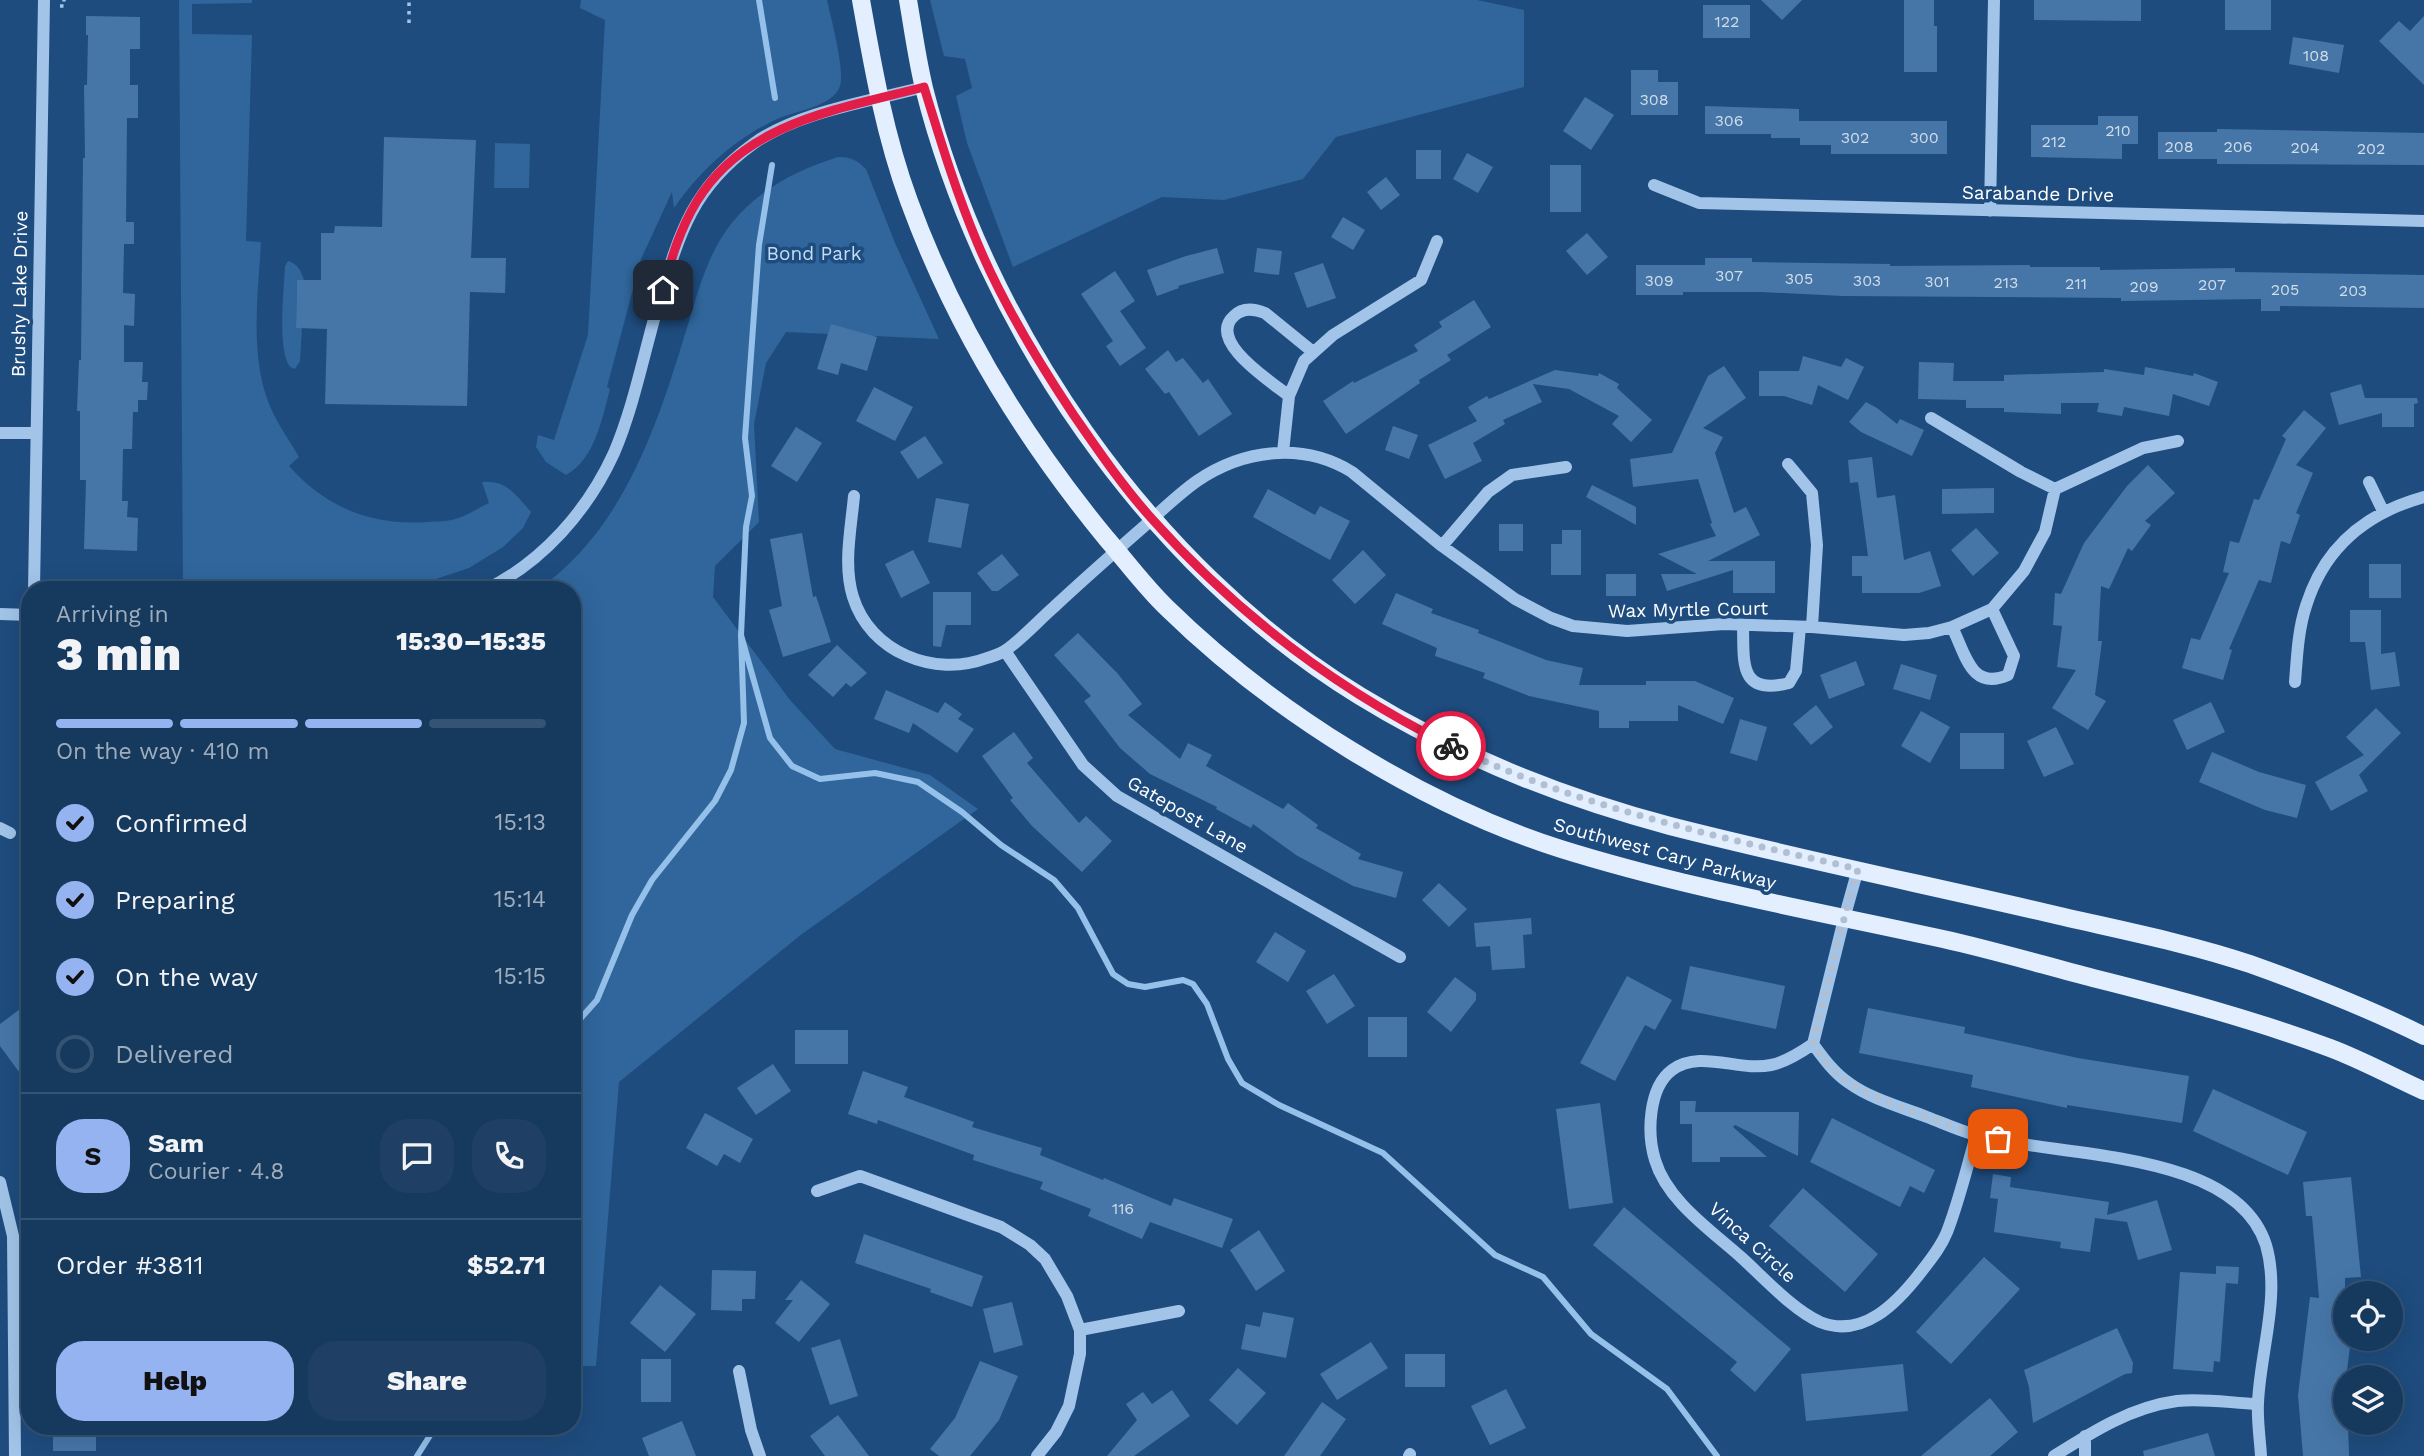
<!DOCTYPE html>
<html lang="en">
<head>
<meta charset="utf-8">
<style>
  body { margin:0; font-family:"Work Sans",sans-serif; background:#1f4064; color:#f1f3f6; height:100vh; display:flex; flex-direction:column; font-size:26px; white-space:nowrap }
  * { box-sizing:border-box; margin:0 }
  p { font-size:23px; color:#9eacbc }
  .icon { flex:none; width:38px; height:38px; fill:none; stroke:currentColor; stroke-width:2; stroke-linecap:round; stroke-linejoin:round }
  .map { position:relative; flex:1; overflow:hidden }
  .drawer { position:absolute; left:21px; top:581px; width:560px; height:854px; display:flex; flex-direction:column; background:#16395e; border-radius:28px; box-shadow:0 7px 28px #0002,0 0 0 2px #355373 }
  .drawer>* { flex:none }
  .buttons { position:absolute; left:2333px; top:1281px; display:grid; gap:14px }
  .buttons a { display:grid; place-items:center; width:70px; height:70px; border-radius:50%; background:#16395e; box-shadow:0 7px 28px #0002,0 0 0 2px #355373; font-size:35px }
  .pin { position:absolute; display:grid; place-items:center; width:60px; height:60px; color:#fff; margin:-30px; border-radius:14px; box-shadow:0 4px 10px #0006 }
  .courier { position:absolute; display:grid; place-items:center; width:70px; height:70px; margin:-35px; border:5px solid #e11d48; border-radius:50%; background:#fff; color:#222; box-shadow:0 2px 9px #0007 }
  .head em { font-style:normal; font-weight:800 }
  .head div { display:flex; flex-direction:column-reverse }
  .head { display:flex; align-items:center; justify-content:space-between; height:119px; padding:0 35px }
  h1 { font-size:46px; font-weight:800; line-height:52px }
  .bar { display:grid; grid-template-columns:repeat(4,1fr); gap:10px 7px; align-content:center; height:84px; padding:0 35px }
  .bar i { height:9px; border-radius:5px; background:#355373 }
  .bar .selected { background:#95b2f1 }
  .bar p { grid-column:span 4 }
  .line { display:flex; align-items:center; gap:18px; padding:0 35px; border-top:2px solid #355373 }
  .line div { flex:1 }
  .round { display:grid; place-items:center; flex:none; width:74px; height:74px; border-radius:28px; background:#1f4064 }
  ol { padding:0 35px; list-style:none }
  li { display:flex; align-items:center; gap:21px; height:77px }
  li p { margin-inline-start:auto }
  li .icon { padding:7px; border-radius:50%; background:#95b2f1; color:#111; stroke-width:4 }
  li:last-child { color:#9eacbc }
  li i { width:38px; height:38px; border:4px solid #355373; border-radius:50% }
  .action { display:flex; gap:14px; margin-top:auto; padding:14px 35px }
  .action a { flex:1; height:80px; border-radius:28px; background:#95b2f1; color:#111; font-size:28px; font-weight:800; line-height:80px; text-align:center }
  .action a+a { background:#1f4064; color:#f1f3f6 }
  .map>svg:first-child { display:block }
</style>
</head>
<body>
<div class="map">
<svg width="2424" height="1456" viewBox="0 0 2424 1456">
  <rect width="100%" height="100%" fill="#1e4c7e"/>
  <path fill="#30669c" d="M179,0h73v3l-60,1v30l60,1 -6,206 15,1c-3,56 -13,121 13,173 7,14 17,28 25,42l-10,9c37,42 84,60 139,56 9,-1 19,0 27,-3 12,-3 23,-11 34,-16l-7,-21c25,-2 34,13 49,30l-8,16 -20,19 -34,21 -66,22 -220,-1z
    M581,0h246c4,18 18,70 13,86 -7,21 -46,25 -65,34 -42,20 -75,51 -101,88l-2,-16 -31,67 -34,128 3,2c-8,30 -15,70 -44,86l-20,-13 -10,-15 2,-12 16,5 34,-105 17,-315 -25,-12z
    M930,0h547l47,10v77l-188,50 -33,42 -79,21 -62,-3 -149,70 -46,-124 -11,-47 16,-8 -7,-29 -21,-3z
    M495,143l35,1 -1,44h-35z
    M838,157c13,0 19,3 28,12l29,74 44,96 -153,-7 -20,31 -12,61 5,98 -44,44 -2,31 77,103 45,49 95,26 48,34 -176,125 -183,148 -23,284h-24v-776h-35c86,-59 120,-164 149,-259 12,-38 20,-75 45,-107 28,-35 66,-54 107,-67z
    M288,261c10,3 13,10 16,19h-7l-1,48h6l-2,33 -5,8 -5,-2c-13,-17 -6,-78 -5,-101z"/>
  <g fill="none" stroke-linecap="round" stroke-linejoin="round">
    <path stroke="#94c0ea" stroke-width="6" d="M759,0l16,98
      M741,635l29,103 22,28 28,13 55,-6 43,9 44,30 39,33 53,35 24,28 35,66 15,10 17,3 38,-7 10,4 14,20 21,55 14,24 37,22 104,48 112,102 48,22 48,57 76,55 50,67
      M572,1028l25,-28 35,-85 20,-35 63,-79 16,-31 13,-47 -3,-88 5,-108 6,-31 -7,-58 14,-193 13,-80
      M417,1456l19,-30"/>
  </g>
  <path fill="#4676a8" d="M1761,0h41l-20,20z
    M1904,0h30v26h3v46h-33z
    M2034,0h107v21l-107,-1z
    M2225,0h46v30h-46z
    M1703,5h47v33h-47z
    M86,16l54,1v32h-10v36h8v33h-11l-1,104h8v22h-10l-1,49 12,1 -1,32 -10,-1v37h19l-1,20h6l-1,18h-9v12h-5l-1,37h-9l-1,52h6l-1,16 11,1 -1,33 -53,-2 2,-69h-6v-69h-3l2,-51h2l2,-202h2l-1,-73h3l1,-50h-2z
    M2424,16v69l-45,-44 20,-20 11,10z
    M2293,37l51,8 -5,28 -50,-9z
    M1631,70h27v12h20v33h-47z
    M1585,97l29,18 -23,35 -28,-19z
    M1705,106l94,3v12h148v33h-116v-9h-31v-7h-29v-4h-66z
    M2098,116h40v28h-16v15l-91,-2v-32h67z
    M2217,129l207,4v32l-207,-1v-5h-59v-27h59z
    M384,137l92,3 -5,118h35l-1,35 -35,-1 -3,114 -142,-2 2,-75 -31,-1 1,-48h24v-47h13l1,-7 47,1z
    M1416,150h25v29h-25z
    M1467,153l26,14 -15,26 -25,-14z
    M1550,165h31v47h-31z
    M1386,177l14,18 -19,15 -14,-18z
    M1343,217l22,13 -12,20 -22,-13z
    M1587,233l21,24 -21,18 -21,-24z
    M1217,248l7,25 -46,13 1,2 -22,8 -10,-26 39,-14z
    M1257,248l25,3 -3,24 -25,-3z
    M1705,258h47v4l138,2v2l140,-1v2h70v3l135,-2v4l189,3v33l-144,-2v5h-19v-12l-140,2v-3l-278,-2 -82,-4h-78v3h-47v-30h69z
    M1323,263l13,35 -29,10 -13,-35z
    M1115,271l20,30 -15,10 26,37 -26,18 -14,-20 7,-5 -32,-47z
    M1474,300l17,27 -44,28 4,5 -32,20 1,3 -74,51 -23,-33 30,-20 1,2 64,-32 -4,-6 28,-18 -3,-5z
    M831,324l46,13 -10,34 -26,-8 -3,12 -21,-6z
    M1168,350l8,12 7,-4 20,25 5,-4 24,35 -33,22 -30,-44 -4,2 -20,-25z
    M1803,356l38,11 5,-9 18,9 -16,33 -30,-15 -6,20 -28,-9h-25v-25h40z
    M1919,362l35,1 -1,18h51v-6l100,-3v-3l40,6 1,-8 48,9 1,-3 24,9 -9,24 -36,-12 -4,22 -45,-9 -2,9 -25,-4 2,-9h-38v11l-57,-2v-4h-38v-8l-48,-1z
    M1724,366l22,32 -43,30 20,9 -8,16 19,60 12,-6 14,28 -52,26h67v32h-42v-23l-66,21 -6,-17h36l-39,-20 58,-18 -6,-12 2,-1 -14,-44 -65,8 -3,-28 42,-6 36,-77z
    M1555,370l43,6 1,-3 20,11 -2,4 35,32 -21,22 -19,-18 7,-8 -50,-27 -36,-5 9,18 -39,18 2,4 -32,19 9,18 -37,18 -17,-34 49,-24 -9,-14 19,-11 2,3z
    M2361,384l4,14h52l1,5 -4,1v23h-32v-14l-43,12 -9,-32z
    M874,387l39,20 -18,34 -39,-20z
    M1866,402l11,6 20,16 3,-5 24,11 -12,26 -51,-24 -12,-10z
    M2304,410l22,18 -30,37 17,8 -17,40 4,2 -10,29 -9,-3 -10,42 -12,-3 -30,69 3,1 -9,30 -41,-12 9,-30 9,2 29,-67 -6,-1 7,-31 9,2 15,-44 5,1 27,-61 -4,-3z
    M1393,426l25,9 -9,24 -24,-9z
    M796,427l26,16 -25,39 -26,-16z
    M925,436l18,27 -25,16 -18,-27z
    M1872,457l5,41 18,-3 9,65 26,-9 11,35 -22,7h-57v-17h-10v-20h16l-10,-74 -8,1 -2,-23z
    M2148,465l27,28 -30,28 6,4 -19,26 -4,-3 -19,41 -8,-3 -3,55h4l-7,54 11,6 -18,29 -36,-22 24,-38 -19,-3 5,-41 -9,-1 2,-32 6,1 23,-51 43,-57z
    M1592,485l44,22v18l-50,-28z
    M1994,488v25l-52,1v-25z
    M1268,489l47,26 5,-9 30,15 -20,39 -77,-43z
    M936,498l33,6 -8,44 -33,-6z
    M1499,524h24v27h-24z
    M1976,528l23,25 -26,23 -22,-26z
    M1562,530h19v45h-30v-31h11z
    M802,533l11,64 3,-1 15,46 -48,15 -14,-47 13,-4 -12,-67z
    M913,550l17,33 -29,15 -16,-34z
    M1363,550l23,25 -31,29 -23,-24z
    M1002,554l17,21 -21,16h-6l-15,-18z
    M2369,564h32v34h-32z
    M1606,574h30v22h-30z
    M933,592h38v33h-25l-5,22 -8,-1z
    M1396,593l37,16 -2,4 48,17 -1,3 68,27 37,8 -4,17h67v-4h49l39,17 -11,26 -45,-19v16h-49v7h-30v-17l-70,-15 -46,-18 2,-5 -50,-17 2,-8 -55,-24z
    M2350,610h31v44l14,-2 5,34 -29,4 -6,-48h-15z
    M1078,633l40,41 24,30 -14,11 52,44 8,-16 24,12 -6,11 77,43 5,-6 30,22 -2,3 45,26 -3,5 45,13 -7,26 -43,-12 -57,-31 -43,-31 -2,4 -35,-19 1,-2 -67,-33 -30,-26 -36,-47 7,-5 -37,-41z
    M837,645l30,28 -16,14 -5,-4 -13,14 -25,-22z
    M1856,661l9,24 -36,14 -9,-24z
    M1901,664l36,11 -7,25 -37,-11z
    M886,690l52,23 7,-11 17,12 -4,5 16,10 -17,24 -44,-30 -4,10 -35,-14z
    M2211,702l14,30 -38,18 -14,-30z
    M1816,705l17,22 -22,18 -18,-21z
    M2376,708l25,25 -42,42 9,16 -37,20 -16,-29 49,-27 -18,-18z
    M1921,711l29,16 -20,36 -29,-17z
    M1740,719l27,8 -10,34 -27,-8z
    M2056,727l18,37 -30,13 -17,-36z
    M1014,732l19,26 -6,5 52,60 7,-7 26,25 -30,31 -50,-46 -22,-26 3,-2 -31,-42z
    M1960,733h44v36h-44z
    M2212,752l47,20 47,13 -9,33 -32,-8 -66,-28z
    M1439,883l28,26 -18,18 -27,-27z
    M1531,918l1,16 -9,1 2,33 -33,2 -2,-24 -14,1 -2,-24z
    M1275,932l31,19 -18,31 -32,-20z
    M1690,966l95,20 -9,43 -95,-20z
    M1334,974l21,32 -28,18 -21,-33z
    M1627,976l45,24 -17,30 -10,-5 -30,56 -35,-18z
    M1455,977l21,16v7l-25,32 -24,-20z
    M1868,1008l97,19 -1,6 114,25 111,18 -7,47 -115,-18v3l-96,-21 2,-12 -114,-22z
    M20,1009l10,13v65l-30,-41v-22z
    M1368,1017h39v40h-39z
    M795,1030h53v34h-53z
    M773,1064l18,27 -35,24 -19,-27z
    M863,1071l45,16 -4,10 70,25 -2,5 70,21 -2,7 63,25 1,-2 67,28 3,-8 59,21 -11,29 -72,-26 -8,17 -54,-23 3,-7 -51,-20 3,-7 -70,-22 1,-5 -96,-35 -1,4 -29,-10z
    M2213,1089l94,43 -19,43 -95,-44z
    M1680,1101h16l-1,11h104l-1,44 -63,-31 -2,2 34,30h-47v5h-28v-38h-12z
    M1600,1103l13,100 -44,6 -13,-100z
    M705,1113l48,26 -13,24 -16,-9 -7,12 -31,-18z
    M1832,1118l103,52 -11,23 -14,-7 -10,21 -90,-45z
    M1993,1174l18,3 -1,10 99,15 -2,13 50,-15 15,50 -34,10 -11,-38 -32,-4 -5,34 -30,-4 1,-6 -67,-10 4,-33 -8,-1z
    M2351,1177l10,100 -16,1v61h6l-10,79h4v5h3l1,33h-46l-5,-61 12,-98 9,1 -7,-82h-6l-3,-34z
    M1803,1188l75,66 -33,38 -76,-66z
    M1624,1207l167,142 -36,43 -25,-22 7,-8 -144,-117z
    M1259,1230l26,41 -29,20 -26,-41z
    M864,1234l119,42 -11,31 -42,-15 1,-3 -76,-26z
    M1984,1257l36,32 -69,75 -35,-32z
    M2216,1266l23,1 -1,17 -12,-1 -6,79 -6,-1 -1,11 -40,-3 7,-97 36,2z
    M712,1270l44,1 -1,28h-13v12l-31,-1z
    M801,1280l29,24 -31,38 -24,-19 18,-23h-8z
    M660,1285l36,29 -31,38 -35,-29z
    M1012,1302l11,43 -29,8 -11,-44z
    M1263,1312l31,6 -8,40 -45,-9 5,-25 14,3z
    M2117,1328l16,35 -1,10 -7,1 -92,49 -4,-36 -5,-17z
    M840,1339l18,57 -28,9 -19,-57z
    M1371,1342l17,26 -51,32 -17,-26z
    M1405,1354h40v33h-40z
    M641,1359h30v43h-30z
    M980,1361l38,15 -19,44 -29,36h-31l-9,-7 25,-31z
    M1903,1364l5,47 -102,10 -5,-47z
    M1238,1368l28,25 -29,32 -28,-25z
    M1506,1389l20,39 -36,17 -19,-39z
    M1172,1390l18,26 -56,40h-27l30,-36 -11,-16 17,-12 9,12z
    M1990,1398l28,34 -28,24h-69z
    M1322,1402l24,17 -26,37h-36z
    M838,1415l31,41h-44l-15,-20z
    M682,1421l14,35h-47l-7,-18z
    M53,1426h43v25h-43z
    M2208,1433l7,23h-71l-1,-5z"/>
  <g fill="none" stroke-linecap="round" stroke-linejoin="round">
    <path stroke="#a1c4e8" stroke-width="3.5" stroke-dasharray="3.5 5" stroke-linecap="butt" d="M60,6h4v-6
      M409,23v-23"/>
    <path stroke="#a1c4e8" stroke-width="12" d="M1654,185l45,18 725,18
      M1990,211l4,-211
      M1289,396c-17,-14 -83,-55 -55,-80 9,-9 21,-7 31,-3l48,39
      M1931,418l90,54 34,17
      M0,433h36
      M1283,452l6,-56 15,-35 29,-26 88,-55 16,-39
      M1788,464l24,29 5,52 -5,82
      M2369,482l14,29
      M2055,489l88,-41 35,-7
      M854,496c-3,33 -11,69 -1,101 17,55 81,81 134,61 6,-2 14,-4 19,-8 17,-12 32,-29 48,-43 31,-29 63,-57 95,-85 15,-14 31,-29 48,-41 47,-32 106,-39 155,-9l90,74 73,53 36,19 22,8 54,5 97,-7 88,3 92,8 25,-2 23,-6 40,-18 32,-38 21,-39 10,-43
      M1442,546l46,-54 24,-17 54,-8
      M34,590l10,-590
      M485,590c58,-28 103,-80 129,-137 20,-47 30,-100 44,-148 21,-70 33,-116 95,-161 44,-32 118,-43 171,-57
      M0,614l30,1
      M1743,625c1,36 -5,71 46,58l7,-12 4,-44
      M1952,627c14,28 19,64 56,48l6,-19 -22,-47
      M1005,651l78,114 34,31 283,161
      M2295,682c2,-25 3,-52 11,-76 18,-58 60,-93 118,-109
      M0,828l10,5
      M1858,869l-14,50 -31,125c11,15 21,29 36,39 22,16 52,24 78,34 16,6 33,14 49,18 81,23 259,13 290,110 15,51 -6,107 -8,158 -1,17 2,36 3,53
      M1813,1044c-13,9 -27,18 -42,21 -32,7 -71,-16 -99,5 -24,18 -25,64 -17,90 12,41 57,71 87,98 22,20 51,52 78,64 43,17 77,-19 101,-50 10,-13 20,-25 26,-40 12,-31 20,-64 29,-97
      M0,1182l13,54 2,220
      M817,1191l43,-15 141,51 29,18 15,14 22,37 13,34v24l-11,52 -13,26 -19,24
      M1080,1330l99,-19
      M739,1371l12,59 9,26
      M1409,1456l1,-2
      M2054,1456c38,-24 77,-49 123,-55 26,-3 54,2 81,3
      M2085,1456v-20"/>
    <path stroke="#e3eefe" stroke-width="18" d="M861,0c12,68 24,136 48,201 45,123 114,236 197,337 20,23 39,49 61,70 104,102 255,197 394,241 125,39 254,62 382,90 50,11 100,26 150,39 80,20 159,41 237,70 32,12 63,29 94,43
      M908,0c5,29 9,59 16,88 60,238 225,479 436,608 96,59 201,101 310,130 125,32 252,58 377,87 68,16 137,29 203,51 59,21 118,44 174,72"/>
  </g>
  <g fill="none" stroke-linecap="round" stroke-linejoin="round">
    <path stroke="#b0c0d2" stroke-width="7" stroke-dasharray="0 12.6" d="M1451,746c130,62 268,91 407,123l-14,50 -31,125 16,23 21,17 32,16 94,35 22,4"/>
    <path stroke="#e11d48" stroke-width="9" d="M663,290c8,-31 17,-61 34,-89 49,-80 144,-92 227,-114 16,52 32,105 53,155 25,60 60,118 96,172 25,36 50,73 80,106 84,94 185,170 298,226"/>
  </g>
  <g text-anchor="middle" stroke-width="7" stroke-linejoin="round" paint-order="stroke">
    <g font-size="16" fill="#d1dde9">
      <text x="1727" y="27">122</text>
      <text x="2316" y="61">108</text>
      <text x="1654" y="105">308</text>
      <text x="1729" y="126">306</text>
      <text x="2118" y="136">210</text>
      <text x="1855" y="143">302</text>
      <text x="1924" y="143">300</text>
      <text x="2054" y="147">212</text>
      <text x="2179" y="152">208</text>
      <text x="2238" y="152">206</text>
      <text x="2305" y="153">204</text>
      <text x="2371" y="154">202</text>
      <text x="1729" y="281">307</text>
      <text x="1799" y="284">305</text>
      <text x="1659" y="286">309</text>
      <text x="1867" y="286">303</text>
      <text x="1937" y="287">301</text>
      <text x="2006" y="288">213</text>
      <text x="2076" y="289">211</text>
      <text x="2212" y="290">207</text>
      <text x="2144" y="292">209</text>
      <text x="2285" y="295">205</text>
      <text x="2353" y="296">203</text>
      <text x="1123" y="1214">116</text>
    </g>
    <g font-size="19" fill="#fff" stroke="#1e4c7e">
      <text transform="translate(2038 193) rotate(1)" y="7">Sarabande Drive</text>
      <text transform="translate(19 294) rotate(-89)" y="7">Brushy Lake Drive</text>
      <text transform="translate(1688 609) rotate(-1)" y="7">Wax Myrtle Court</text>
      <text transform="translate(1188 814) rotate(30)" y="7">Gatepost Lane</text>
      <text transform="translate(1665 853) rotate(15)" y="7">Southwest Cary Parkway</text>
      <text transform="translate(1753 1242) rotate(42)" y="7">Vinca Circle</text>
    </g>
    <g font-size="19" fill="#c4ddf6" stroke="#1e4c7e">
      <text x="814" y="260">Bond Park</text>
    </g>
  </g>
</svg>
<div class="buttons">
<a><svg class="icon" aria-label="locate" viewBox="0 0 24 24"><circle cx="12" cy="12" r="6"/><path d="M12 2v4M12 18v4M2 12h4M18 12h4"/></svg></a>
<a><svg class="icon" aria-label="layers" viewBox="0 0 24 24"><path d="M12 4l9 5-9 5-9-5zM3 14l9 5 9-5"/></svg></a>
</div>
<div class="pin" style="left:1998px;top:1139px;background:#ea580c"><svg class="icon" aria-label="bag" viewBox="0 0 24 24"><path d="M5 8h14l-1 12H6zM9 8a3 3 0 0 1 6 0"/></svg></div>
<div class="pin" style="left:663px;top:290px;background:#1f2937"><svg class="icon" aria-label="home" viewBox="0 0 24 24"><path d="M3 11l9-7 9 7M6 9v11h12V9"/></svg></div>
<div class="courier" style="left:1451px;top:746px"><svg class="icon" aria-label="bike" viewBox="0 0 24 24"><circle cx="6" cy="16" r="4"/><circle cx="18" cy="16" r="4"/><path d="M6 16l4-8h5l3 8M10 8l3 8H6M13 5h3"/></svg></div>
<section class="drawer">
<div class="head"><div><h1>3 min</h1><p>Arriving in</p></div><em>15:30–15:35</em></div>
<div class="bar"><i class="selected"></i><i class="selected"></i><i class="selected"></i><i></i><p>On the way · 410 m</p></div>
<ol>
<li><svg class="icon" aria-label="check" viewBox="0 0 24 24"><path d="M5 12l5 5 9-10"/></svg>Confirmed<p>15:13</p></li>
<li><svg class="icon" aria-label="check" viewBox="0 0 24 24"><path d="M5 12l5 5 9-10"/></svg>Preparing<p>15:14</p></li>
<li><svg class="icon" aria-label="check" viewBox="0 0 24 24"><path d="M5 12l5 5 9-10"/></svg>On the way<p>15:15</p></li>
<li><i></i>Delivered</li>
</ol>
<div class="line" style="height:126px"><b class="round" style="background:#95b2f1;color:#111">S</b><div><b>Sam</b><p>Courier · 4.8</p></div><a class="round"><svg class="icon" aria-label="chat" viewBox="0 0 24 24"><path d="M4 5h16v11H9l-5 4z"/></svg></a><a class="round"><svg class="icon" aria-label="phone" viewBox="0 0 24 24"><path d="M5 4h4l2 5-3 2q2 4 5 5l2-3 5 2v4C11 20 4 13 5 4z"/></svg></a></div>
<div class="line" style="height:91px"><div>Order #3811</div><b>$52.71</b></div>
<div class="action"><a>Help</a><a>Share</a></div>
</section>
</div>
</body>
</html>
